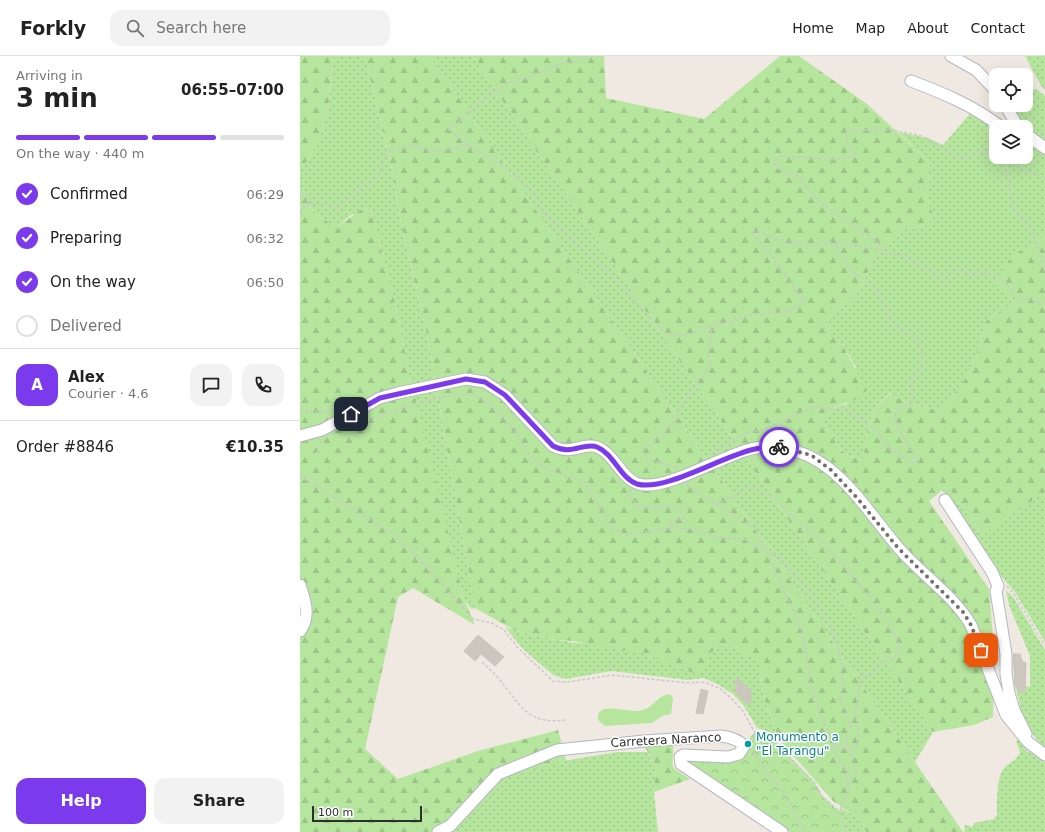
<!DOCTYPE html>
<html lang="en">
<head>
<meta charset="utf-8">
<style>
  body { margin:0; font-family:"DejaVu Sans",sans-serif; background:#f2f2f2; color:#222; height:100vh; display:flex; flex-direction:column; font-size:15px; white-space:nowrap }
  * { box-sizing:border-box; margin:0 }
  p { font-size:13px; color:#767676 }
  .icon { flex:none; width:22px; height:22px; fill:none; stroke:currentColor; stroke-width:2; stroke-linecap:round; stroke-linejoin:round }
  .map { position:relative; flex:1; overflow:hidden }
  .details { display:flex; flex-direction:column; background:#fff; width:300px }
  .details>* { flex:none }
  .buttons { position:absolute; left:689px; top:12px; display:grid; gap:8px }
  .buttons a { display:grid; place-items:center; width:44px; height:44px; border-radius:8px; background:#fff; box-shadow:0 4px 16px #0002; font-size:20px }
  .scale { position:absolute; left:12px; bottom:10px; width:110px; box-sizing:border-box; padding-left:4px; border:2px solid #2e2e2e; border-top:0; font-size:11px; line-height:14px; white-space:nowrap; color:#2e2e2e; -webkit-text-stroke:3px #fff; paint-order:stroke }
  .pin { position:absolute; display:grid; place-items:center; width:34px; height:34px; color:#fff; margin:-17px; border-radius:8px; box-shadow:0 2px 6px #0006 }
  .courier { position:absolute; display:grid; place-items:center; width:40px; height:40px; margin:-20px; border:3px solid #7c3aed; border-radius:50%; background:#fff; color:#222; box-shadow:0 1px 5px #0007 }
  .head em { font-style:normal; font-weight:700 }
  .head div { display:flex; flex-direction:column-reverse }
  .head { display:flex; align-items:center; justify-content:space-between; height:68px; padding:0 16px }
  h1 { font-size:26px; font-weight:700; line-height:30px }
  .bar { display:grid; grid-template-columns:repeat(4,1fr); gap:6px 4px; align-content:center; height:48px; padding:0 16px }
  .bar i { height:5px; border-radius:3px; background:#e0e0e0 }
  .bar .current { background:#7c3aed }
  .bar p { grid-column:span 4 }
  .line { display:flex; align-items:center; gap:10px; padding:0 16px; border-top:1px solid #e0e0e0 }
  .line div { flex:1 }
  .round { display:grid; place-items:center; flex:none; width:42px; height:42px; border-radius:12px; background:#f2f2f2 }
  ol { padding:0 16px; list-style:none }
  li { display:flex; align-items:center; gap:12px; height:44px }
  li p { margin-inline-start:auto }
  li .icon { padding:4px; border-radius:50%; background:#7c3aed; color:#fff; stroke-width:4 }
  li:last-child { color:#767676 }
  li i { width:22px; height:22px; border:2px solid #e0e0e0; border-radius:50% }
  .cta { display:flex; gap:8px; margin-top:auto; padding:8px 16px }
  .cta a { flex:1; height:46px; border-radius:12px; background:#7c3aed; color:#fff; font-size:16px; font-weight:700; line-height:46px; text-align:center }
  .cta a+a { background:#f2f2f2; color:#222 }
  header { display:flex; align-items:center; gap:24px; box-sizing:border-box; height:56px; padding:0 20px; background:#fff; border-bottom:1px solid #e0e0e0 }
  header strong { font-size:19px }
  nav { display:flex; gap:22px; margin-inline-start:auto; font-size:14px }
  .search { width:280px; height:36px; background:#f2f2f2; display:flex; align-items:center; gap:10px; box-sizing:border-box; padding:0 14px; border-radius:12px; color:#767676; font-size:15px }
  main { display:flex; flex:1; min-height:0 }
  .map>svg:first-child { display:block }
</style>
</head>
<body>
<header>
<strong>Forkly</strong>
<div class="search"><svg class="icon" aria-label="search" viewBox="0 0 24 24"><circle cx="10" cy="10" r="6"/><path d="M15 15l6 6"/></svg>Search here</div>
<nav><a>Home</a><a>Map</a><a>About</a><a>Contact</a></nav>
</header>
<main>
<section class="details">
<div class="head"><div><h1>3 min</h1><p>Arriving in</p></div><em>06:55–07:00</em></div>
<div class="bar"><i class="current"></i><i class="current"></i><i class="current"></i><i></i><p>On the way · 440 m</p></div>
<ol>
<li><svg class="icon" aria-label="check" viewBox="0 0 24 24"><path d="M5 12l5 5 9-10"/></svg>Confirmed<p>06:29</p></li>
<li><svg class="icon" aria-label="check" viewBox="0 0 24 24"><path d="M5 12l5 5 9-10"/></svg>Preparing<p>06:32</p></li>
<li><svg class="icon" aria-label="check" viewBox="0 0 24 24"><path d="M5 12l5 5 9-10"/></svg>On the way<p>06:50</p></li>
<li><i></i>Delivered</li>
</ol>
<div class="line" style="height:72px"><b class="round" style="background:#7c3aed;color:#fff">A</b><div><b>Alex</b><p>Courier · 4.6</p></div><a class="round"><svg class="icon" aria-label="chat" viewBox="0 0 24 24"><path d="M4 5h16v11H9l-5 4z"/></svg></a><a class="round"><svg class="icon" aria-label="phone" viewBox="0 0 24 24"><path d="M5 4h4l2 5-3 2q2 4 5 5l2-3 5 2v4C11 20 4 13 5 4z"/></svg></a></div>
<div class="line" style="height:52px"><div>Order #8846</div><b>€10.35</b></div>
<div class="cta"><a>Help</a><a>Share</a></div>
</section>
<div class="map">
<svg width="745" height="776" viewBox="0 0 745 776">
  <defs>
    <pattern id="grass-dots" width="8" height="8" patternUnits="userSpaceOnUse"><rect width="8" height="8" fill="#b6e59e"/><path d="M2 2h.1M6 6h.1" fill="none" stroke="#9dc588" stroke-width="1.8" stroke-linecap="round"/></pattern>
    <pattern id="forest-firs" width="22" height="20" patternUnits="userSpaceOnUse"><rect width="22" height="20" fill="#b6e59e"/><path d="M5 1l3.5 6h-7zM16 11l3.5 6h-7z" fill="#9dc588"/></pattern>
    <pattern id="park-crowns" width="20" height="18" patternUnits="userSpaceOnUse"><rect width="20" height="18" fill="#b6e59e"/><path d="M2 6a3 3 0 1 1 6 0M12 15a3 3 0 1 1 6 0" fill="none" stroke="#9dc588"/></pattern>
  </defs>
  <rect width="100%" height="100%" fill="#efe9e1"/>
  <path fill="url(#grass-dots)" d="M34,0h31l27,113 7,45 27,115 49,279 -4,1 -7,-10 -56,-229 -9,-51 -28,-110 -20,6 -14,12 -22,-13 -9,-15 -6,-7v-21l16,-24 12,-38z
    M130,0h42l461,676 -18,30z
    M725,0h20v34l-3,-3z
    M736,33l9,7v48l-19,-14v-3h-3l-10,-16 1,-6h12v-15z
    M673,54l23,17v30h30v-13l19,7v88l-3,-1 -27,63 -30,21 -6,26 -13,30 -26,33 -35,-9 -14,-9c-24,16 -23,39 -28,65 -23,1 -28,-19 -40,-35l10,-15 14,-4 9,-37 -15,-25 -11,-10 -2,-14 27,-20 19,-39 31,-30 23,-4 6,-9 -8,-17 5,-31 -8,-12 -25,-24 30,6 15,7z
    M647,430l35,49 63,-43v150l-30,-50 -22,-25 -51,-77z
    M706,534l8,8 31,52v98c-10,-9 -20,-24 -24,-37 -2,-8 -3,-17 -6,-25l5,6h5l1,-6 4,1v-31l-21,-51z
    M205,571l11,4 40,9 85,12 55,22 12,-12 1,-8 9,-7 8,-2 9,2 11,8 13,5v14l7,30 12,34 -6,-5 -15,-5 -13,-22 -11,-12 -14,-9 -15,-7 -16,2 -77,-9 -45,8 -13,-4 -30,-26z
    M719,683l7,11 19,12v70h-81l1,-7 8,2 1,-4 20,-4 3,-4c0,-12 -1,-39 8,-48 7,-6 11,-6 15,-15l-4,-11z
    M318,696h29l9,14 -2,26 4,40h-207l10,-9 42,-44 41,-15z
    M541,752l13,7 13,17h-21l-7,-21z"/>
  <path fill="url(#forest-firs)" d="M0,0h34l-6,53 -12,38 -16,24z
    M65,0h65l533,776h-96l-13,-17 -21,-14 -55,-63 -12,-34 -7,-30v-14l-13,-5 -11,-8 -9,-2 -8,2 -9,7 -1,8 -8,12h-4l-55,-22 -45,-5 -22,-6 -18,-1 -40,-9 -41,-23 -49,-279 -27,-115 -7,-45z
    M172,0h132l2,42 98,21 76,-63h19l68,48 56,52 8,12 -5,30 8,18 -6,9 -23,4 -31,30 -19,39 -27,20 2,14 11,10 26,48 -8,8 -26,10 -10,15c12,16 17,36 40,35 5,-27 4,-49 29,-65l13,9 35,9 26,-33 13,-30 6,-26 30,-21 1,-2 -17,-12 -2,-5c3,-6 6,-14 11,-20 5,-7 29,-25 37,-23v253l-63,43 -35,-49 -18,15 60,88 5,61 -1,67 -19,8 -41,7z
    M0,136l6,7 9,15 22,13 28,-20 6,2 28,110 9,51 15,58 41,171 11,26 -62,-37 -15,9 -33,152 33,30 80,-28 80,-21 8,30 -63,19 -42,44 -10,9h-151z
    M373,689c1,25 -7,19 17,34l-36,13 2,-26 -11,-19z"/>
  <path fill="url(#park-crowns)" d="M455,677l15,4 44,45 8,14 17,15 7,21h-56l-102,-68 1,-5 53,-3 8,-19z"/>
  <path fill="#b6e59e" d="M370,638l3,5 -2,15 -7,1 -12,8 -47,3 -7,-6v-6l4,-4c14,-5 30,5 44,-1 9,-5 13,-14 24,-15z"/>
  <path fill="#cbc7bf" stroke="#cbc5ba" d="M178,579l26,22 -9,9 -14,-12 -6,7 -11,-10z
    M713,598h7l2,7 4,2 -1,29h-5l-5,-7z
    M438,622l15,15 -4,5 3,3 -4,4 -14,-14 4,-4 -5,-4z
    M401,633l7,2 -5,23 -7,-1z"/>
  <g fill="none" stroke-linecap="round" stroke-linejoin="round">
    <g stroke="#b4b7c1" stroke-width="13">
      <path id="minor" d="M651,0l25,14 20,21
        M611,25c32,12 63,25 90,46
        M705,49l13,22
        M726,78l19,14
        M0,380l22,-6 58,-32 18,-5 68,-14 19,3 20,13 48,51c19,10 30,-4 44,1 20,8 25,37 48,38 20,1 50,-14 69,-22 13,-5 28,-13 42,-15 70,-9 102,52 141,98 23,28 55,47 74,79l35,90 22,27 17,13
        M645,444l47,72 6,14 -2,5 10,63v20l3,19 5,17 12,24
        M0,529c5,15 11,32 0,46
        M138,776l12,-6 48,-52 59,-24 87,-9 77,-5c9,1 17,3 23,10l-5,8 -11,3 -45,-2 -3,2 1,7 101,68"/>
    </g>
    <path stroke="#c9c9c9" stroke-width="1.5" stroke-dasharray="3 2" stroke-linecap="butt" d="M288,0l-33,10 -17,8 -27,8 -28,18 -27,25 -8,2 1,3 24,18 27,16 30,25 6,7 9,18 66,61 50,54c18,12 34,4 51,-3
      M700,101l20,12 25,9
      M704,103l10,52c19,14 25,38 31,60
      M0,137l7,2 7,10
      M0,157l5,-7 4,-2h17l9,4 4,-2 21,-16 3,-5c24,-5 15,-28 27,-34 6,-3 17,-3 24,-6 16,10 37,4 54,0
      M580,194l9,4 14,1 16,12 19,7 6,5 12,-9 15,3 15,-1 20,10 10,17 17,1 12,5
      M0,355l20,1 22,-4
      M55,365l2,4c11,-2 18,-8 28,-11 21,-7 53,-17 74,-20 24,-3 46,24 59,42 5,8 10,19 17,25 17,13 31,13 50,21l28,47 13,6 45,-7 22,1 27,9 23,1 36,18 29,33 23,37 11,37 1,21 -3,14 11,26c-11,14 1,30 5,45l-8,15
      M17,397l5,-13
      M411,398l8,-7 30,-15 16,-3 49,-22 33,4 14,8 16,13 14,17 23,15 3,-2 -1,-5 -8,-10 -14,-30 7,-11 10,-2 2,-3 -2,-20 11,-15 -1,-20 -4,-7 -24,-15 -5,-7 -1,-6 -10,-21 -27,-20 -15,-26
      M378,412l-31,-9 -4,-9 19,-14 13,-15 4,-11 20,-30 10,-10 -1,-16 4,-28 39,-11 38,-4 12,-6 2,-5 -35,-49 -16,-18 2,-3 22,9 38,6 16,-2 17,1 33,6v-5l-8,-7 -54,-37 -20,-25 -20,-7 -4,-5 5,-8 40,2 9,2 27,-3v-4l-7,-8 -2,-14 47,-1 29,6 38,23 17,-8 19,5
      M0,420l93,58 22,20 58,65 19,4 12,7 14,18 35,33 14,1 46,-7 75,8 16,-1 15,6 12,10 12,13 12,22 15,4 44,45 8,14 17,15 7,21
      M386,429l69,43 12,24 35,79 9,56 10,29 12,26 4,16 7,9 5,23 -10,21
      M331,433l-3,7c6,5 14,12 22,12 15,1 16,-4 31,3l3,8 -12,2 -3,2 2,5
      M416,448l21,-9 10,-7h8l16,9 40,36 7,4c15,17 84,93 81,111 -1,10 -9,12 -17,13l-6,6 -3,9 -12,-1 -6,41 3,9 1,13 -3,8 -10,4 -14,-9
      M707,530l7,8 31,52
      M182,606c6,6 13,12 18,18 20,25 28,45 65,40
      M452,687l3,-10
      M452,695l32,42 21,39"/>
    <use href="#minor" stroke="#fff" stroke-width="11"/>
  </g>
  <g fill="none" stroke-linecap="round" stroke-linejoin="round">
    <path stroke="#726f6d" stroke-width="4" stroke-dasharray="0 7.2" d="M479,391l32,8 20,15 27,29 40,49 65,64 8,13 10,25"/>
    <path stroke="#7c3aed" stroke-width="5" d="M51,358l29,-16 86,-19 19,3 20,13 48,51c19,10 30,-4 44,1 17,7 23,31 40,37 28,8 87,-29 118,-35 8,-2 17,-2 24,-2"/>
  </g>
  <circle fill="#0f9aa8" stroke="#fff" stroke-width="1.5" cx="448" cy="688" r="4"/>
  <g text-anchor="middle" stroke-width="3" stroke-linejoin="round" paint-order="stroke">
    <g font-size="12" fill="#0d838f" stroke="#fff" text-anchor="start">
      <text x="456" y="685">Monumento a<tspan x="456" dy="14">"El Tarangu"</tspan></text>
    </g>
    <g font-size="12" fill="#2e2e2e" stroke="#fff">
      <text transform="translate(366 684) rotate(-3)" y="4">Carretera Naranco</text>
    </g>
  </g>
</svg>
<div class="buttons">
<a><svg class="icon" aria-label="locate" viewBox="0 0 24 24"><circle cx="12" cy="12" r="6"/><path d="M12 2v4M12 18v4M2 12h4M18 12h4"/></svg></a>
<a><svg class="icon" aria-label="layers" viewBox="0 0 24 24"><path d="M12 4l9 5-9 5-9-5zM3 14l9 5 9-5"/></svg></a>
</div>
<div class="scale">100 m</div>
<div class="pin" style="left:681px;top:594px;background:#ea580c"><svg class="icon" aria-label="bag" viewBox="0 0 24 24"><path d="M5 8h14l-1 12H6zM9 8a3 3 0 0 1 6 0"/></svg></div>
<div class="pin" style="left:51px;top:358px;background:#1f2937"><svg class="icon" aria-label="home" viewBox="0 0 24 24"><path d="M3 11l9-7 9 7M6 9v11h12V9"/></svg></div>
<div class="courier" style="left:479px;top:391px"><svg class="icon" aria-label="bike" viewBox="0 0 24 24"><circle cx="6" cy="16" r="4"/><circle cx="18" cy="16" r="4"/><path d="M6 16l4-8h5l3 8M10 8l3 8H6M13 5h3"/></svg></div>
</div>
</main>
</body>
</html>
